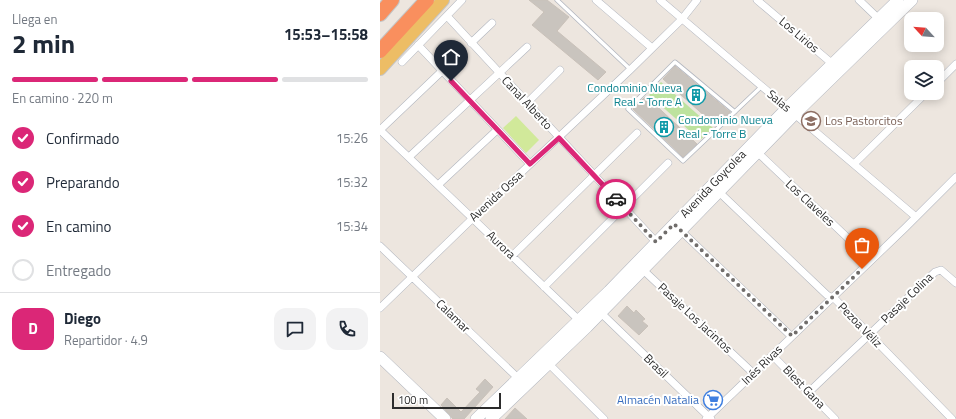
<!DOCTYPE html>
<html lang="es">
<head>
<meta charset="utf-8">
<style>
  body { margin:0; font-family:"Titillium Web",sans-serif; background:#f2f2f3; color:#1f2937; height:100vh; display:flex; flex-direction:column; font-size:15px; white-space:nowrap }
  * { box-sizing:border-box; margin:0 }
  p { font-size:13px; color:#747a83 }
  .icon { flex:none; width:22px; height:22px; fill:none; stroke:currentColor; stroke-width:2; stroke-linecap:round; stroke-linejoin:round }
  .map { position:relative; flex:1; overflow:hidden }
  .drawer { display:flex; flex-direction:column; background:#fff; width:380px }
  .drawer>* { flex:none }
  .needle { width:26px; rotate:296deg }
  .buttons { position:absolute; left:524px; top:12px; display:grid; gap:8px }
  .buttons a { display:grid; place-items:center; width:40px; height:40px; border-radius:8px; background:#fff; box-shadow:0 2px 10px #0003; font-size:20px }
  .scale { position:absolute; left:12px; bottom:10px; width:109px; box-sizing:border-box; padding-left:4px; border:2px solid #2c2c2c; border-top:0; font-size:11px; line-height:14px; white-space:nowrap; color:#2c2c2c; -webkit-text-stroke:3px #fff; paint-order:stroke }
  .pin { position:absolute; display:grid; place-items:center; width:34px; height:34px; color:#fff; margin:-41px -17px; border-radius:50% 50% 50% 0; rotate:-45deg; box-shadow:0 0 4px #0007 }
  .pin .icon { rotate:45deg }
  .courier { position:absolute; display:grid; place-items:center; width:40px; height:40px; margin:-20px; border:3px solid #db2777; border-radius:50%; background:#fff; color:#222; box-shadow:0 1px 5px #0007 }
  .head em { font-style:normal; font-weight:700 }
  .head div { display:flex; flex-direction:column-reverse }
  .head { display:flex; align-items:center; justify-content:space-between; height:68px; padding:0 12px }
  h1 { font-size:26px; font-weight:700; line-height:30px }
  .bar { display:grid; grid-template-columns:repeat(4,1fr); gap:6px 4px; align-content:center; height:48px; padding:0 12px }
  .bar i { height:5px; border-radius:3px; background:#e0e1e3 }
  .bar .selected { background:#db2777 }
  .bar p { grid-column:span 4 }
  .line { display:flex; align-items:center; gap:10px; padding:0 12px; border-top:1px solid #e0e1e3 }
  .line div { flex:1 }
  .round { display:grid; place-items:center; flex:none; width:42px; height:42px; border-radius:12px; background:#f2f2f3 }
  ol { padding:0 12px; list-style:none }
  li { display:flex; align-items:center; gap:12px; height:44px }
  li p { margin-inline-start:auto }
  li .icon { padding:4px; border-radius:50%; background:#db2777; color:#fff; stroke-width:4 }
  li:last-child { color:#747a83 }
  li i { width:22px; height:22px; border:2px solid #e0e1e3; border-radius:50% }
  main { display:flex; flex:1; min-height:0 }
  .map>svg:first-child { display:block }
</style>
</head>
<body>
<main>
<section class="drawer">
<div class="head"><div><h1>2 min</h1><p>Llega en</p></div><em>15:53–15:58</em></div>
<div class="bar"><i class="selected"></i><i class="selected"></i><i class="selected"></i><i></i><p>En camino · 220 m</p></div>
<ol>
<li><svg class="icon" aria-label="check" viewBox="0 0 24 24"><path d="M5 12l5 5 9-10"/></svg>Confirmado<p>15:26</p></li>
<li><svg class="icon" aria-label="check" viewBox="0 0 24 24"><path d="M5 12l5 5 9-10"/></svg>Preparando<p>15:32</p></li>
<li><svg class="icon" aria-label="check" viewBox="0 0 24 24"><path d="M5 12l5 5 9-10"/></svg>En camino<p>15:34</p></li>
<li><i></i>Entregado</li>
</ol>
<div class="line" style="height:72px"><b class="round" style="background:#db2777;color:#fff">D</b><div><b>Diego</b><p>Repartidor · 4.9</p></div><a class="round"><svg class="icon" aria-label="chat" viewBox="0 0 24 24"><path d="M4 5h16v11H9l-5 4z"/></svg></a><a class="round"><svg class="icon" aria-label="phone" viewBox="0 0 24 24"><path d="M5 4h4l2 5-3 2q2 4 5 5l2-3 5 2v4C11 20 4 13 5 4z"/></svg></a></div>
</section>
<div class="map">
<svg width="576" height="419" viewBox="0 0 576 419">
  <rect width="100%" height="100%" fill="#ede6df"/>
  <path fill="#bde29e" d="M281,82l52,46 -13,12 -51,-45z"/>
  <path fill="#d1e99a" d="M136,116l23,24 -13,13 -23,-25z"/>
  <path fill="#c9c4be" stroke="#c9c1b9" d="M149,0h18l22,17 -12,14 49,41 -8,8 -66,-55 12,-13z
    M295,66l55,46 -14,14 -53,-47z
    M266,96l51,48 -14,13 -50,-48z
    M247,306l7,7 2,-3 9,9 -3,2 6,5 -9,9 -21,-19z
    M105,379l8,8 -29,32h-11l-12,-14 6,-7 14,14 19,-20 -4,-3z
    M135,408l12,11h-22z"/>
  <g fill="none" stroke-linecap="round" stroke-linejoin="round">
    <g stroke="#b2b6bf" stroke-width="5">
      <path id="lane" d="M177,0l73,69
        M355,112l-60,-50 -47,47 55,52 79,-75"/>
    </g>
    <g stroke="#b2b6bf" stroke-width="8">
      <path id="street" d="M216,0l56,48
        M280,0l256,217
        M377,0l78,66
        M479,0l22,21
        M67,16l209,226
        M91,43l21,-20
        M38,45l112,119
        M22,62l60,-62
        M557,83l19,-19
        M147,103l33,-33
        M0,130l201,192
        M0,130l62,-59
        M375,150l116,110
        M29,157l118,-110
        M474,164l72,-71
        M58,185l59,-55
        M337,188l2,4 108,103 9,5 116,119
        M299,229l112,107
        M0,246l140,134
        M132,256l125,-123
        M261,268l112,105
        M164,287l124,-124
        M0,308l93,-90 157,-148 52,-51 15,-19
        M221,313l110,106
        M392,355l63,64
        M166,361l58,58
        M429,392l126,-120 6,-2 15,13
        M326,419l199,-191 51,-51"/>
    </g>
    <g stroke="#b2b6bf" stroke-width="12">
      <path id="secondary" d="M0,357l65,62
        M96,419l133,-128 178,-183 111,-108
        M111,419l96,-92 208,-213 117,-114"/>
    </g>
    <g stroke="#c4c4c4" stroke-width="14">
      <path id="primary" d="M0,69l63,-69"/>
    </g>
    <g stroke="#c4c4c4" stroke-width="16">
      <path id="highway" d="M0,14l12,-14
        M0,51l47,-51"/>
    </g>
    <use href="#lane" stroke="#fff" stroke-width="3.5"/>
    <use href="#street" stroke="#fff" stroke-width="7"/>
    <use href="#secondary" stroke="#fff" stroke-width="11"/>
    <use href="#primary" stroke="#edbd65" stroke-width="12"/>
    <use href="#highway" stroke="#f98f5e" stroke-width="14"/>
  </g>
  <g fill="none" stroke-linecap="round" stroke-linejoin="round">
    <path stroke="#706d6b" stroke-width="4" stroke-dasharray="0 7.2" d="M236,199l40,43 18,-18 118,112 70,-67"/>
    <path stroke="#db2777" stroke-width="5" d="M71,81l79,83 29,-26 57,61"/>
  </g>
  <defs>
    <g id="building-ring" transform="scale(1)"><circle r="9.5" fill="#fff" stroke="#0f9aa8" stroke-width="1.5"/><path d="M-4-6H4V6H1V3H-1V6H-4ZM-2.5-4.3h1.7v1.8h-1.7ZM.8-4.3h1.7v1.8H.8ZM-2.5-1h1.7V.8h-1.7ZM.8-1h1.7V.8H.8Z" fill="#0f9aa8"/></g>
    <g id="school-ring" transform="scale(1)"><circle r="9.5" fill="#fff" stroke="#8d6e63" stroke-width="1.5"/><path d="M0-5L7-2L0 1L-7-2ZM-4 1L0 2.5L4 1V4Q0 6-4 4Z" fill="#8d6e63"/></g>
    <g id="supermarket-ring" transform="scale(1)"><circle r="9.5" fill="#fff" stroke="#3f7fe0" stroke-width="1.5"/><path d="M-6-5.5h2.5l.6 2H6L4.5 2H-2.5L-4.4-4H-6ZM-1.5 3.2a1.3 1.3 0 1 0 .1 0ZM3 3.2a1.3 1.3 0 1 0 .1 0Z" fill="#3f7fe0"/></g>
  </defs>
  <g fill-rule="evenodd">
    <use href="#building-ring" x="316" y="95"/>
    <use href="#school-ring" x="431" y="121"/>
    <use href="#building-ring" x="284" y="127"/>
    <use href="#supermarket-ring" x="333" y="400"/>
  </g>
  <g text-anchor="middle" stroke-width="4" stroke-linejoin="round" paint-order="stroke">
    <g font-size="12" fill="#2c2c2c" stroke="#fff">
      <text transform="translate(419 35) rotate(40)" y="4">Los Lirios</text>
      <text transform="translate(399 101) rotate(40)" y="4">Salas</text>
      <text transform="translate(147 103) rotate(47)" y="4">Canal Alberto</text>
      <text transform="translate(333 184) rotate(-46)" y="4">Avenida Goycolea</text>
      <text transform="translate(116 196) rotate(-43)" y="4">Avenida Ossa</text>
      <text transform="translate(430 203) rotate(43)" y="4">Los Claveles</text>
      <text transform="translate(121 245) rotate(44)" y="4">Aurora</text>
      <text transform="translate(527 298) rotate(-44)" y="4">Pasaje Colina</text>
      <text transform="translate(73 316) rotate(44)" y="4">Calamar</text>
      <text transform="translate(315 318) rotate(43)" y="4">Pasaje Los Jacintos</text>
      <text transform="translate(480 325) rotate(46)" y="4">Pezoa Véliz</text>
      <text transform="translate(382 365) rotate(-44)" y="4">Inés Rivas</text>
      <text transform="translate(276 366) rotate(44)" y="4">Brasil</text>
      <text transform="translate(424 387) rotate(46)" y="4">Blest Gana</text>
    </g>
    <g font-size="12" fill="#0d838f" stroke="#fff" text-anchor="end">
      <text x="302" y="92">Condominio Nueva<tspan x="302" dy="14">Real - Torre A</tspan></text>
      <text x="298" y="124" text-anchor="start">Condominio Nueva<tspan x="298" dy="14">Real - Torre B</tspan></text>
    </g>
    <g font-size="12" fill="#785e54" stroke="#fff" text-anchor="start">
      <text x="445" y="125">Los Pastorcitos</text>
    </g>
    <g font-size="12" fill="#366cbe" stroke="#fff" text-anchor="end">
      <text x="319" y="404">Almacén Natalia</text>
    </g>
  </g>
</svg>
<div class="buttons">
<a><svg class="needle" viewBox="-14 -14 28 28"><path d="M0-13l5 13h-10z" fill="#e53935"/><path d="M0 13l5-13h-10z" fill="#747a83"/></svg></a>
<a><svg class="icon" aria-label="layers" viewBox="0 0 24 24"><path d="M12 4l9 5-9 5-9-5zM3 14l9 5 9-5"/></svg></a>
</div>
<div class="scale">100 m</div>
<div class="pin" style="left:482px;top:269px;background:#ea580c"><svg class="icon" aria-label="bag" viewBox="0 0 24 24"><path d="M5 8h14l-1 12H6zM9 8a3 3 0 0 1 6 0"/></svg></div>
<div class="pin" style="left:71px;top:81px;background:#1f2937"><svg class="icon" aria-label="home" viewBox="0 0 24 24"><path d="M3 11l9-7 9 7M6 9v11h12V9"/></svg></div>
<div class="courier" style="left:236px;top:199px"><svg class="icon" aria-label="car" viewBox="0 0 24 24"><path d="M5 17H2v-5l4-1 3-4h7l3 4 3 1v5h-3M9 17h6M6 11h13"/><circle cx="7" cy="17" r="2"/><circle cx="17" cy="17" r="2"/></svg></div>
</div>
</main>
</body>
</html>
